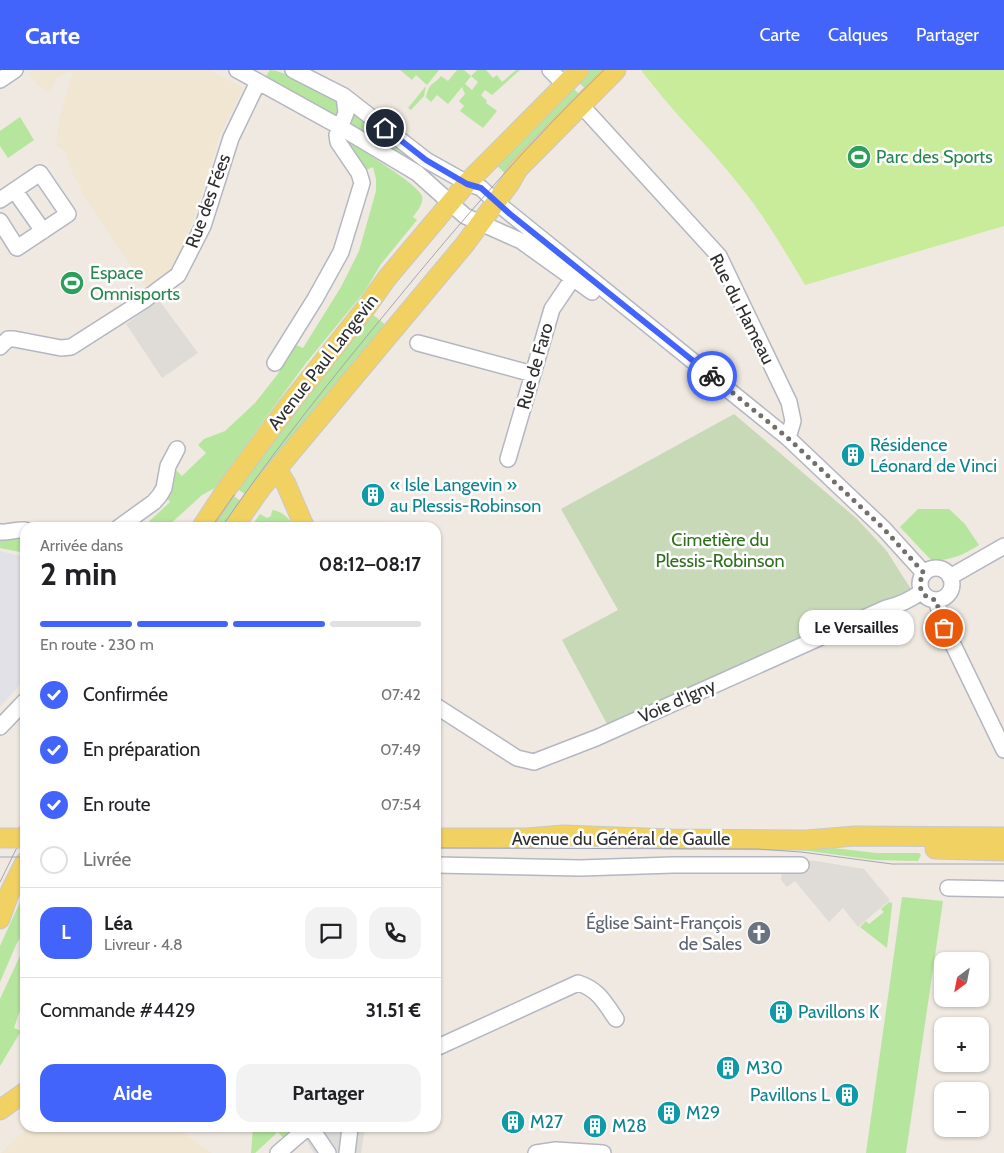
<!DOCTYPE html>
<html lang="fr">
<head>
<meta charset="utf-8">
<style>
  body { margin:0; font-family:Cabin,sans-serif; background:#f2f2f2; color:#202124; height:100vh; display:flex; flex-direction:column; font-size:19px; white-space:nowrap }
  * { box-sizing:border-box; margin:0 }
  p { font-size:16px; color:#757577 }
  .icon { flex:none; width:28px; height:28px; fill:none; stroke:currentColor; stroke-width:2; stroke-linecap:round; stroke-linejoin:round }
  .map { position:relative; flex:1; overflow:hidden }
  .side { position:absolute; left:20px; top:452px; width:421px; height:610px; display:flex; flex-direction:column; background:#fff; border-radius:15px; box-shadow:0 1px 4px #0004 }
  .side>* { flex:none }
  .needle { width:32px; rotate:212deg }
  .buttons { position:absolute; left:934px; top:882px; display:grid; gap:10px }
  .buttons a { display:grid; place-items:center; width:55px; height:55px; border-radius:10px; background:#fff; box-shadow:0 1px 4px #0004; font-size:25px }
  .pin { position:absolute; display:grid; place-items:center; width:42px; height:42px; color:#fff; margin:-21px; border:2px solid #fff; border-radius:50%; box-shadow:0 1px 5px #0007 }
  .courier { position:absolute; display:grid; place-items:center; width:50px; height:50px; margin:-25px; border:4px solid #4264fb; border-radius:50%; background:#fff; color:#222; box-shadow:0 1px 6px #0007 }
  .bubble { position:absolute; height:35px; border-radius:15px; background:#fff; box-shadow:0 1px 4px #0004; font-size:16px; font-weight:700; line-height:35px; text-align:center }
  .headline em { font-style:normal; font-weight:700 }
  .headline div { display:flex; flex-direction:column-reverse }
  .headline { display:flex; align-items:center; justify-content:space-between; height:85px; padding:0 20px }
  h1 { font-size:32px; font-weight:700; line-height:38px }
  .bar { display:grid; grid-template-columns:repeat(4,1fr); gap:8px 5px; align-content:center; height:60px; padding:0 20px }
  .bar i { height:6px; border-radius:4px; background:#e0e0e0 }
  .bar .on { background:#4264fb }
  .bar p { grid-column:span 4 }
  .line { display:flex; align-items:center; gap:12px; padding:0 20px; border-top:1px solid #e0e0e0 }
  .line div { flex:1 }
  .round { display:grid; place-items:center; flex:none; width:52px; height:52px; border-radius:15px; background:#f2f2f2 }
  ol { padding:0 20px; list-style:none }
  li { display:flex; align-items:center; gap:15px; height:55px }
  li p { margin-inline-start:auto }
  li .icon { padding:5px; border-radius:50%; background:#4264fb; color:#fff; stroke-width:4 }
  li:last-child { color:#757577 }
  li i { width:28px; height:28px; border:2px solid #e0e0e0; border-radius:50% }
  .cta { display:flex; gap:10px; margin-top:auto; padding:10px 20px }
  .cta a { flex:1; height:58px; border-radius:15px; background:#4264fb; color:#fff; font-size:20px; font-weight:700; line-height:58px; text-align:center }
  .cta a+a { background:#f2f2f2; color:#202124 }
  header { display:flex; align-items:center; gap:30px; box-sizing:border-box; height:70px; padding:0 25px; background:#4264fb; color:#fff }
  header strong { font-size:24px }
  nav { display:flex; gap:28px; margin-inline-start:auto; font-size:18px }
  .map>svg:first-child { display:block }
</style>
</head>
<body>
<header>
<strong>Carte</strong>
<nav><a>Carte</a><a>Calques</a><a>Partager</a></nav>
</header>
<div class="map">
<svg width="1004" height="1083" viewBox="0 0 1004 1083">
  <rect width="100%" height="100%" fill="#efe9e1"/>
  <path fill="#e3e1e8" d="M0,481l25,6v122l-25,28z"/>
  <path fill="#f0e6d1" d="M35,0h175l33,18 -23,46 -26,84 -18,45 -17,18 -12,9 -67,-100 2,-2 -10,-16 -6,-20 -7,-4 -3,-5 3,-23 14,-49 -16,6 -6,15 -13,-7 -9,-11z
    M28,1058h155v5l29,20h-211z"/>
  <path fill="#b6e59e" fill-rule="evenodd" d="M270,0c18,1 52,24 70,34l-1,12 -6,-1 -43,-25 -26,-11z
    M400,0h39l-12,15 -11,-10 -4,5z
    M457,0h7l7,6 6,-6h9l7,8 4,-3 5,7 14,-12h4l-28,25 -7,-5 -4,5 6,6 -1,2 11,8 -14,17 -23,-17 4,-5 -5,-5 6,-7 -3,-7 -14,17 -11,-9 -6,7 -5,-5c4,-16 7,-11 15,-21l7,5zM471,6l7,6 -6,8 -7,-6z
    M586,0h25l-21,23 -14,-13z
    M570,15l14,14 -75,78 -14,-13z
    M426,16l-2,10 -13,14 -3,-2z
    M352,42l81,59 -3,4 -83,-49z
    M20,47l14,23 -26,18 -8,-12v-15z
    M347,71c14,9 71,43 75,55 2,8 -5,15 -9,21l4,3 -36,44 -16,27 -59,72 -36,49 -55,76 -13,7 -35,32 -25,1 28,-26 -4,-6 3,-6 4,-1 -1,-16 4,-3 6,6 24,-23 -8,-8 6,-6 21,-8 30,-28 22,-28 19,-30 7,3 38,-61 18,-36 17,-60v-12l-3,-12 -9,4 -19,-23z
    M367,240l20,16 -138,171 -16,-11z
    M228,422l17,12 -19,23 -21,1z
    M918,439h31l16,15 14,21c-14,9 -31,17 -48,15l-31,-33z
    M272,440c11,1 17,9 23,17l-45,1 10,-14 7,4 4,-2z
    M25,466v17l-25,-5v-11z
    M817,776l59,7h43l2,2 -3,6 -43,-1 -81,-11z
    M25,821v38l-9,16 -16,37v-36z
    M902,827l41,4 -37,252h-40z
    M889,832l1,1 2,-1v4l-5,42 -27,-21 6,-6 3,3 15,-12 -3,-3z
    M25,875v66l-5,-1 -6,18 7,3 -21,35v-67z
    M253,1058h45l-13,12 -7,-8 -23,21h-4z"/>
  <path fill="#c8d9b8" d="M734,344l122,104 30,32 25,39 -304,135 -45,-84 56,-30 -57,-101z"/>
  <path fill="#c9ec9a" d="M641,0h363v156l-199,59c-20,-34 -40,-68 -65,-99 -31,-40 -69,-75 -99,-116z"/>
  <path fill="#dfdcd8" d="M159,230l39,53 -36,25 -36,-54z
    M782,789l34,2 48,8 26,31 -32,27 -15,-19 -14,14 -34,-41 -8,6 -6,-7z
    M294,1058h71l-4,25h-47l-12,-19z"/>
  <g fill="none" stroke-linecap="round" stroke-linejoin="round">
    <g stroke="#b4b7c1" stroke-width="18">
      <path id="minor" d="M237,0l103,57 77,46 48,43 56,25 71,51
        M293,0l51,26 82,64 41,23 14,5 15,14 292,236 96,91 40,44
        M550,0l14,14
        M0,10l15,-10
        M581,35l138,151 70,146 4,19 -5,17
        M15,121l28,40
        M0,130l40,-27 28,41 -51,34 -17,-27
        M418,273l115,31
        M0,277l8,-8h6l47,9 10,-1 72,-46 35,-26 25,-49 28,-88 27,-56
        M275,293l40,-64 26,-47 21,-69 -3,-10 -21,-31 -1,-7 9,-22 -2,-17
        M508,389l44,-150 21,-31 10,1
        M118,458l36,-26 6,-7 4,-7 4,-22 9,-17
        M0,462c9,1 17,-3 25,-2
        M920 514a16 16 0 1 1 32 0a16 16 0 1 1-32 0Z
        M950,507l54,-31
        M936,530l9,28 59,122
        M436,636l81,52 17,4 62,-24 290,-130c14,-3 24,-8 35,-16
        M0,657l25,-26
        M436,795l144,3 93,-3h128
        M948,818l56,1
        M436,978l142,-65c20,6 27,20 38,36
        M311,1058l17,25
        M278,1083l29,-25
        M347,1083l3,-25
        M536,1083l20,-3 47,3"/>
    </g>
    <g stroke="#c9c9c9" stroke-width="21">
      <path id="major" d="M277,399l9,15 19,44
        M201,458l27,-41 60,-81 80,-101 19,-27 80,-95 112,-113
        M233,458l29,-41 203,-243 45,-61 8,-14 98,-99
        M436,768h91l36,-3 109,4 134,1 49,-4 149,1
        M935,779l69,2
        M0,849l9,-25 16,-32
        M0,1040l25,-18"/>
    </g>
    <use href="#minor" stroke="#fff" stroke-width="15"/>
    <use href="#major" stroke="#f2d163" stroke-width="19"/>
    <path stroke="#a3a6b8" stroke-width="1" d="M211,458l23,-33
      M221,458c53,-78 113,-152 173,-225 67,-82 134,-160 210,-233
      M15,767l10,-20
      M436,778l322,1 43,3 91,12h112
      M0,787h25
      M0,812l25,-51"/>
    <g stroke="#c9c9c9" stroke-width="21" stroke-linecap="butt">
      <path id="major-bridge" d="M0,768h25"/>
    </g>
    <use href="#major-bridge" stroke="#f2d163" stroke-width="19"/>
  </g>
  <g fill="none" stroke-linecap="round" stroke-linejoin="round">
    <path stroke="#726f6d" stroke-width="5" stroke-dasharray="0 9" d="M712,306l76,62 96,91 40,44c-8,12 -3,25 12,27l8,28"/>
    <path stroke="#4264fb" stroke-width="6" d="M385,58l41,32 41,24 14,4 29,26 202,162"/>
  </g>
  <defs>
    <g id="stadium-disc" transform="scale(1.25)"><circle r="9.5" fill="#2e9e5b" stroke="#fff"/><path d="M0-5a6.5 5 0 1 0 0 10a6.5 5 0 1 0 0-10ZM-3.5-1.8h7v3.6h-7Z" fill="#fff"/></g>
    <g id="building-disc" transform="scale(1.25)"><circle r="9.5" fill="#0f9aa8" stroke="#fff"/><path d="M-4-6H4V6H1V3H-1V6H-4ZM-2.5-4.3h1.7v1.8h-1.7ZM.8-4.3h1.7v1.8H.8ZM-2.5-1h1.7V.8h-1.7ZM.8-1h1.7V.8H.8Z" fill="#fff"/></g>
    <g id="church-disc" transform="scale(1.25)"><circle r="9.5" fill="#6b7280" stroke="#fff"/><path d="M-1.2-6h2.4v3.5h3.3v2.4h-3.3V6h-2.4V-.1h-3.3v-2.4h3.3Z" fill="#fff"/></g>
  </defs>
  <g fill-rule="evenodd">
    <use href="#stadium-disc" x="859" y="87"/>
    <use href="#stadium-disc" x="72" y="213"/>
    <use href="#building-disc" x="853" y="385"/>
    <use href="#building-disc" x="373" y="425"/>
    <use href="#church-disc" x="759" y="863"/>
    <use href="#building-disc" x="781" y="942"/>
    <use href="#building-disc" x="728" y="998"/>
    <use href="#building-disc" x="847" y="1025"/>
    <use href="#building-disc" x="669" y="1043"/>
    <use href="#building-disc" x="513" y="1052"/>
    <use href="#building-disc" x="595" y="1056"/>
  </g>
  <g text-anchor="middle" stroke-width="5" stroke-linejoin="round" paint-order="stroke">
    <g font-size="18" fill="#27864d" stroke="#fff" text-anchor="start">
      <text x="876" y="93">Parc des Sports</text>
      <text x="90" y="209">Espace<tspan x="90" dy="21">Omnisports</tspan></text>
    </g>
    <g font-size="18" fill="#2e2e2e" stroke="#fff">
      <text transform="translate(208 131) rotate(-70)" y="6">Rue des Fées</text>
      <text transform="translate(742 239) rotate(63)" y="6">Rue du Hameau</text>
      <text transform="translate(323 292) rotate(-52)" y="6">Avenue Paul Langevin</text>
      <text transform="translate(535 296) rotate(-74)" y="6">Rue de Faro</text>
      <text transform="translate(677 631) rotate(-24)" y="6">Voie d'Igny</text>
      <text x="621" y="775">Avenue du Général de Gaulle</text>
    </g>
    <g font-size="18" fill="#0d838f" stroke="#fff" text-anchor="start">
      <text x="870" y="381">Résidence<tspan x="870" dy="21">Léonard de Vinci</tspan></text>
      <text x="390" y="421">« Isle Langevin »<tspan x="390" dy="21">au Plessis-Robinson</tspan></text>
      <text x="798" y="948">Pavillons K</text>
      <text x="746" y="1004">M30</text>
      <text x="830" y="1031" text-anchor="end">Pavillons L</text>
      <text x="686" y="1049">M29</text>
      <text x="530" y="1058">M27</text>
      <text x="612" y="1062">M28</text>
    </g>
    <g font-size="18" fill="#2c6e1b" stroke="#fff">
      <text x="720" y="476">Cimetière du<tspan x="720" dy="21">Plessis-Robinson</tspan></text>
    </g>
    <g font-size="18" fill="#5b616d" stroke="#fff" text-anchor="end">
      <text x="742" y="859">Église Saint-François<tspan x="742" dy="21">de Sales</tspan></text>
    </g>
  </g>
</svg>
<div class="buttons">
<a><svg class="needle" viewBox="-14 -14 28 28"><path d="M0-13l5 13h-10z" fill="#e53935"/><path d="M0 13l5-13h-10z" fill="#757577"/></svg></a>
<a>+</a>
<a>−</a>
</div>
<div class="pin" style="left:944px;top:558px;background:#ea580c"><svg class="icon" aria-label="bag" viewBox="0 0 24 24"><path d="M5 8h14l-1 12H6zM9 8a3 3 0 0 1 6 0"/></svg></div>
<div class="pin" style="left:385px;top:58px;background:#1f2937"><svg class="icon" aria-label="home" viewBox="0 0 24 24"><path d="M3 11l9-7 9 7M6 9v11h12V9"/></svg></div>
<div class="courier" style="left:712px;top:306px"><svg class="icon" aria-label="bike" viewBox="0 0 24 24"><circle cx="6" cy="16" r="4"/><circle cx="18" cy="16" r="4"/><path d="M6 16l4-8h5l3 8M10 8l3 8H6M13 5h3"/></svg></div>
<div class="bubble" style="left:799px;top:540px;width:115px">Le Versailles</div>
<section class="side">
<div class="headline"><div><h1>2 min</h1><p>Arrivée dans</p></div><em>08:12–08:17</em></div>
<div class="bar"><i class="on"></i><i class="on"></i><i class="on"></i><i></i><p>En route · 230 m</p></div>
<ol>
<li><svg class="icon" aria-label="check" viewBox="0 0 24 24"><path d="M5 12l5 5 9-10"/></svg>Confirmée<p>07:42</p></li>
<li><svg class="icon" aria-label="check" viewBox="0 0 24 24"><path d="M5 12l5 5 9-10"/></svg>En préparation<p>07:49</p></li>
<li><svg class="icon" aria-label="check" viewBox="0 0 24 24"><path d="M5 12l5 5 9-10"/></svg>En route<p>07:54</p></li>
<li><i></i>Livrée</li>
</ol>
<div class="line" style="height:90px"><b class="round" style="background:#4264fb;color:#fff">L</b><div><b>Léa</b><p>Livreur · 4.8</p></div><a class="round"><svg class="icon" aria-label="chat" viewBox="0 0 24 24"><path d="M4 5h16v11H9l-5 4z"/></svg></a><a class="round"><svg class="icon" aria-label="phone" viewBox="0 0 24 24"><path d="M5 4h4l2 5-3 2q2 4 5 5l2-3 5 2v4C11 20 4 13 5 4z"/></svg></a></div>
<div class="line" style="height:65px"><div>Commande #4429</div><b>31.51 €</b></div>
<div class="cta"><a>Aide</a><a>Partager</a></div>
</section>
</div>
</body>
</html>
